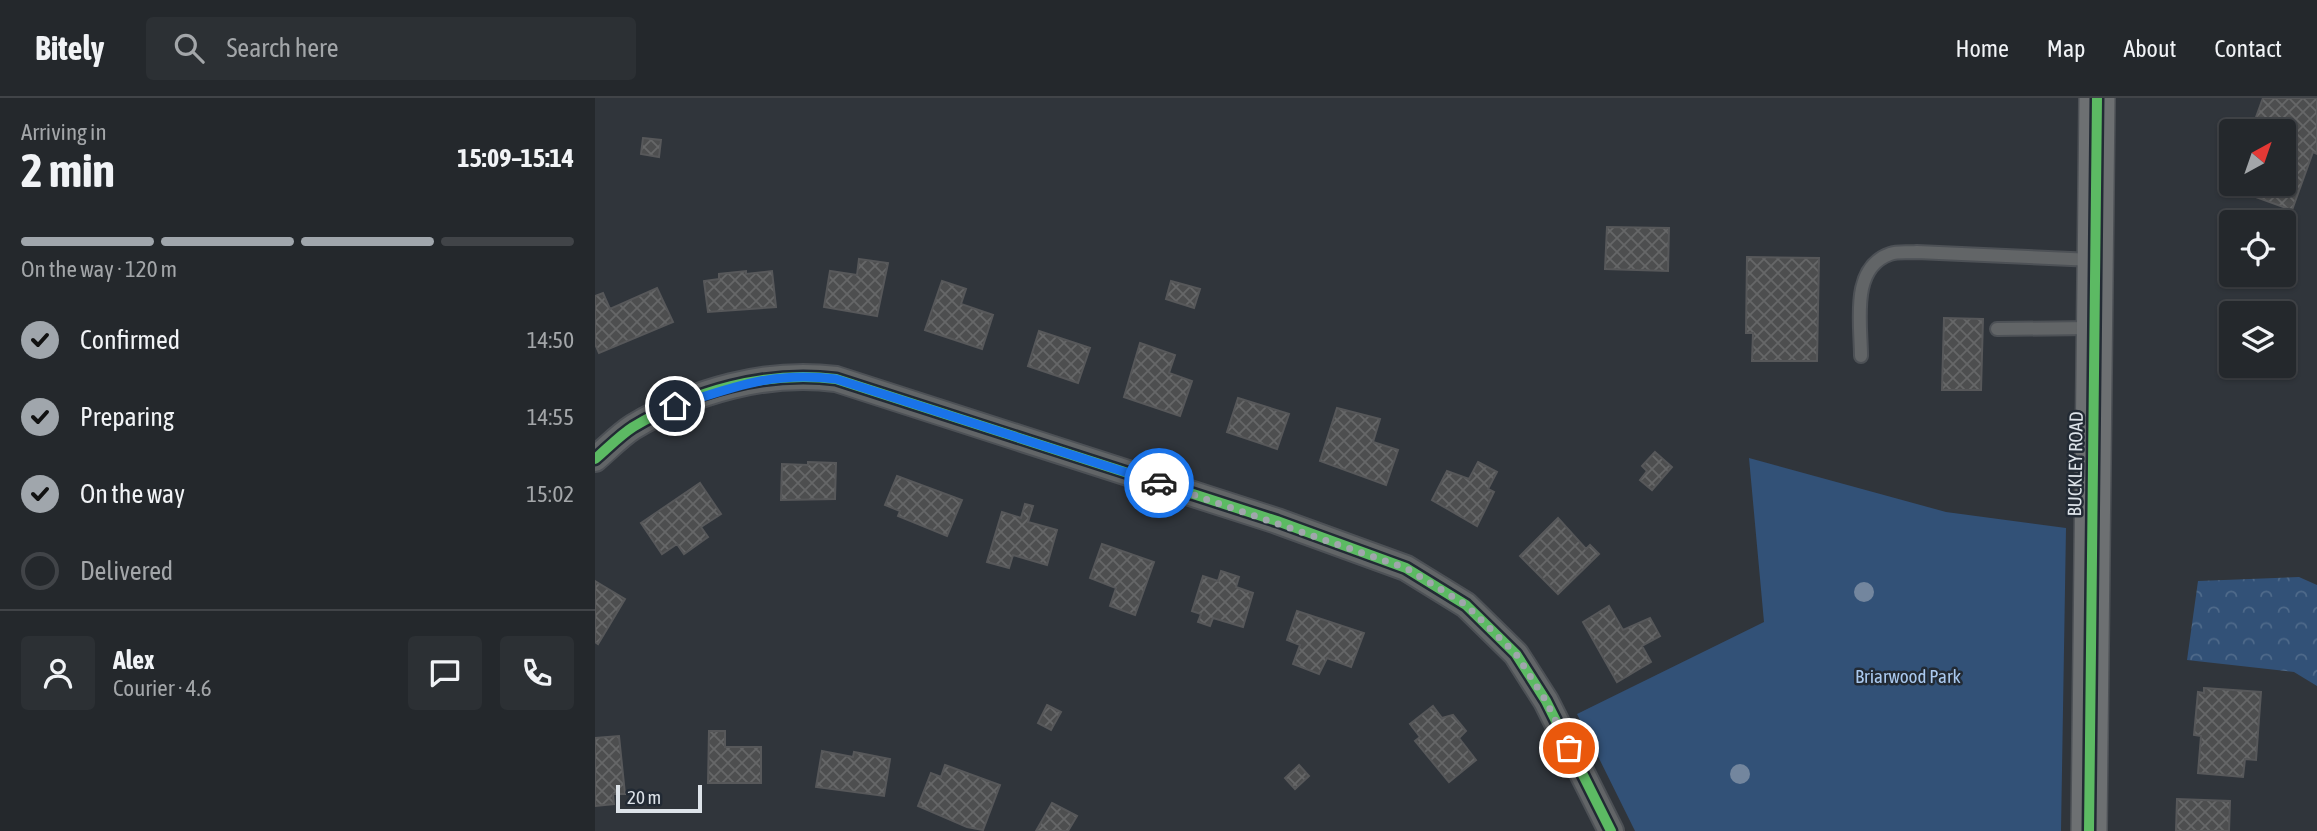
<!DOCTYPE html>
<html lang="en">
<head>
<meta charset="utf-8">
<style>
  body { margin:0; font-family:"Asap Condensed",sans-serif; background:#2c3034; color:#f1f3f6; height:100vh; display:flex; flex-direction:column; font-size:26px; white-space:nowrap }
  * { box-sizing:border-box; margin:0 }
  p { font-size:23px; color:#a3a6a9 }
  .icon { flex:none; width:38px; height:38px; fill:none; stroke:currentColor; stroke-width:2; stroke-linecap:round; stroke-linejoin:round }
  .map { position:relative; flex:1; overflow:hidden }
  .side { display:flex; flex-direction:column; background:#24282c; width:595px }
  .side>* { flex:none }
  .needle { width:46px; rotate:40deg }
  .fabs { position:absolute; left:1624px; top:21px; display:grid; gap:14px }
  .fabs a { display:grid; place-items:center; width:77px; height:77px; border-radius:7px; background:#24282c; box-shadow:0 2px 5px #0004,0 0 0 2px #414448; font-size:35px }
  .scale { position:absolute; left:21px; bottom:18px; width:86px; box-sizing:border-box; padding-left:7px; border:4px solid #dde3e9; border-top:0; font-size:19px; line-height:24px; white-space:nowrap; color:#dde3e9; -webkit-text-stroke:5px #222a34; paint-order:stroke }
  .pin { position:absolute; display:grid; place-items:center; width:60px; height:60px; color:#fff; margin:-30px; border:4px solid #fff; border-radius:50%; box-shadow:0 2px 7px #0007 }
  .courier { position:absolute; display:grid; place-items:center; width:70px; height:70px; margin:-35px; border:5px solid #1a73e8; border-radius:50%; background:#fff; color:#222; box-shadow:0 2px 9px #0007 }
  .overview em { font-style:normal; font-weight:700 }
  .overview div { display:flex; flex-direction:column-reverse }
  .overview { display:flex; align-items:center; justify-content:space-between; height:119px; padding:0 21px }
  h1 { font-size:46px; font-weight:700; line-height:52px }
  .bar { display:grid; grid-template-columns:repeat(4,1fr); gap:10px 7px; align-content:center; height:84px; padding:0 21px }
  .bar i { height:9px; border-radius:5px; background:#414448 }
  .bar .on { background:#a0a6ac }
  .bar p { grid-column:span 4 }
  .line { display:flex; align-items:center; gap:18px; padding:0 21px; border-top:2px solid #414448 }
  .line div { flex:1 }
  .round { display:grid; place-items:center; flex:none; width:74px; height:74px; border-radius:7px; background:#2c3034 }
  ol { padding:0 21px; list-style:none }
  li { display:flex; align-items:center; gap:21px; height:77px }
  li p { margin-inline-start:auto }
  li .icon { padding:7px; border-radius:50%; background:#a0a6ac; color:#111; stroke-width:4 }
  li:last-child { color:#a3a6a9 }
  li i { width:38px; height:38px; border:4px solid #414448; border-radius:50% }
  header { display:flex; align-items:center; gap:42px; box-sizing:border-box; height:98px; padding:0 35px; background:#24282c; border-bottom:2px solid #414448 }
  header strong { font-size:33px }
  nav { display:flex; gap:38px; margin-inline-start:auto; font-size:24px }
  .search { width:490px; height:63px; background:#2c3034; display:flex; align-items:center; gap:18px; box-sizing:border-box; padding:0 24px; border-radius:7px; color:#a3a6a9; font-size:26px }
  main { display:flex; flex:1; min-height:0 }
  .map>svg:first-child { display:block }
</style>
</head>
<body>
<header>
<strong>Bitely</strong>
<div class="search"><svg class="icon" aria-label="search" viewBox="0 0 24 24"><circle cx="10" cy="10" r="6"/><path d="M15 15l6 6"/></svg>Search here</div>
<nav><a>Home</a><a>Map</a><a>About</a><a>Contact</a></nav>
</header>
<main>
<section class="side">
<div class="overview"><div><h1>2 min</h1><p>Arriving in</p></div><em>15:09–15:14</em></div>
<div class="bar"><i class="on"></i><i class="on"></i><i class="on"></i><i></i><p>On the way · 120 m</p></div>
<ol>
<li><svg class="icon" aria-label="check" viewBox="0 0 24 24"><path d="M5 12l5 5 9-10"/></svg>Confirmed<p>14:50</p></li>
<li><svg class="icon" aria-label="check" viewBox="0 0 24 24"><path d="M5 12l5 5 9-10"/></svg>Preparing<p>14:55</p></li>
<li><svg class="icon" aria-label="check" viewBox="0 0 24 24"><path d="M5 12l5 5 9-10"/></svg>On the way<p>15:02</p></li>
<li><i></i>Delivered</li>
</ol>
<div class="line" style="height:126px"><a class="round"><svg class="icon" aria-label="person" viewBox="0 0 24 24"><circle cx="12" cy="8" r="4"/><path d="M4 21q1-7 8-7t8 7"/></svg></a><div><b>Alex</b><p>Courier · 4.6</p></div><a class="round"><svg class="icon" aria-label="chat" viewBox="0 0 24 24"><path d="M4 5h16v11H9l-5 4z"/></svg></a><a class="round"><svg class="icon" aria-label="phone" viewBox="0 0 24 24"><path d="M5 4h4l2 5-3 2q2 4 5 5l2-3 5 2v4C11 20 4 13 5 4z"/></svg></a></div>
</section>
<div class="map">
<svg width="1722" height="733" viewBox="0 0 1722 733">
  <defs>
    <pattern id="forest-crowns" width="20" height="18" patternUnits="userSpaceOnUse" patternTransform="scale(1.75)"><rect width="20" height="18" fill="#325177"/><path d="M2 6a3 3 0 1 1 6 0M12 15a3 3 0 1 1 6 0" fill="none" stroke="#4f6a8a"/></pattern>
    <pattern id="building-cross-hatch" width="8" height="8" patternUnits="userSpaceOnUse" patternTransform="scale(1.75)"><rect width="8" height="8" fill="#4d4e4f"/><path d="M0 0l8 8M0 8l8-8" fill="none" stroke="#666768"/></pattern>
  </defs>
  <rect width="100%" height="100%" fill="#30353b"/>
  <path fill="url(#forest-crowns)" d="M1704,479l18,8v101l-23,-14 -107,-12 11,-79z"/>
  <path fill="#325177" d="M1154,360l197,54 120,16 -5,303h-426l-58,-117 187,-92z"/>
  <path fill="url(#building-cross-hatch)" stroke="#57585a" stroke-width="2" d="M1668,0h54v56l-4,-2 -21,58 -42,-15 4,-11h30v-53h-33z
    M48,40l18,2 -2,17 -18,-3z
    M1012,129l62,1 -1,43 -63,-2z
    M1152,159l72,1 -2,103h-65l1,-28h-7z
    M264,161l29,4 -11,53 -53,-9 6,-36 27,4z
    M151,173v3l26,-3 4,36 -68,5 -4,-31 15,-2v-5z
    M347,183l24,8 -5,15 32,11 -11,34 -57,-19z
    M576,183l29,8 -6,19 -28,-9z
    M62,190l16,34 -74,31 -4,-9v-48l8,-3 7,16z
    M1349,220l39,1 -2,71h-39z
    M444,233l51,17 -12,35 -50,-17z
    M545,245l35,12 -6,18 23,8 -12,35 -56,-19z
    M643,300l51,16 -12,35 -50,-17z
    M742,310l43,11 -7,23 25,8 -12,35 -66,-24z
    M1060,354l17,15 -20,23 -12,-10 7,-9 -5,-5z
    M213,364l28,1 -1,36 -54,1 1,-36 26,1z
    M883,364l19,10 -9,17 6,3 -17,34 -45,-26 15,-29 22,8z
    M302,378l65,24 -15,36 -49,-20 2,-5 -15,-6z
    M105,385l21,31 -20,13 7,10 -24,17 -7,-10 -15,10 -21,-31z
    M430,406l8,2 -5,16 29,8 -10,35 -34,-10 -4,13 -22,-6 15,-50 19,6z
    M963,420l28,31 4,-4 9,9 -41,40 -38,-38z
    M507,446l52,18 -19,53 -25,-9 6,-18 -26,-10z
    M626,473l18,6 -3,10 17,6 -10,34 -30,-9 -3,8 -12,-4 3,-8 -9,-3 11,-35 15,5z
    M0,483l30,18 -27,45 -3,-2z
    M1014,508l14,24 27,-12 10,18 -18,10 9,16 -34,20 -34,-60z
    M702,513l67,22 -13,34 -24,-9 -8,16 -26,-10 7,-19 -13,-5z
    M1609,590l57,4 -5,68 -11,-1 -2,18 -45,-4 3,-37 -7,-1 4,-43 6,1z
    M452,607l14,7 -10,18 -13,-7z
    M838,608l9,12 11,-3 13,16 -7,7 17,22 -27,22 -34,-41 5,-4 -10,-13z
    M114,633h16v16h36v36h-53z
    M24,638l6,58h-12l1,10 -19,2v-68z
    M227,653l31,6 1,-5 36,7 -6,37 -68,-9z
    M350,667l55,20 -17,45 -16,-3 -49,-21 13,-33 10,4z
    M704,667l10,11 -14,13 -10,-11z
    M1582,701l53,2 -1,30h-53z
    M457,705l25,13 -9,15h-32z"/>
  <g fill="none" stroke-linecap="round" stroke-linejoin="round">
    <g stroke="#4d5156" stroke-width="16">
      <path id="lane" d="M1402,231l94,-1
        M1266,258c0,-33 -11,-88 29,-102 8,-3 19,-1 27,-2l176,8"/>
    </g>
    <g stroke="#4d5156" stroke-width="28">
      <path id="street" d="M0,361c12,-10 24,-23 38,-32 60,-36 134,-57 203,-48l441,142 129,47 60,37 50,49 30,47 65,130"/>
    </g>
    <g stroke="#4d5156" stroke-width="38">
      <path id="secondary" d="M1494,733l8,-733"/>
    </g>
    <use href="#lane" stroke="#626567" stroke-width="12"/>
    <use href="#street" stroke="#626567" stroke-width="24"/>
    <use href="#secondary" stroke="#6d7072" stroke-width="35"/>
    <g stroke="#222a34" stroke-width="15">
      <path id="cycleway" d="M0,361c12,-10 24,-23 38,-32 60,-36 134,-57 203,-48l441,142 129,47 60,37 50,49 30,47 65,130
        M1494,733l8,-733"/>
    </g>
    <use href="#cycleway" stroke="#5cba63" stroke-width="10"/>
  </g>
  <g fill="#73869e">
    <circle cx="1269" cy="494" r="10"/>
    <circle cx="1145" cy="676" r="10"/>
  </g>
  <g fill="none" stroke-linecap="round" stroke-linejoin="round">
    <path stroke="#a0a6ac" stroke-width="7" stroke-dasharray="0 12.6" d="M564,385l247,85 60,37 50,49 30,47 23,47"/>
    <path stroke="#1a73e8" stroke-width="9" d="M80,308c59,-19 97,-35 161,-27l323,104"/>
  </g>
  <g text-anchor="middle" stroke-width="5" stroke-linejoin="round" paint-order="stroke">
    <g font-size="19" fill="#dde3e9" stroke="#222a34">
      <text transform="translate(1480 366) rotate(-89)" y="7">BUCKLEY ROAD</text>
    </g>
    <g font-size="19" fill="#aac9ef" stroke="#222a34">
      <text x="1313" y="585">Briarwood Park</text>
    </g>
  </g>
</svg>
<div class="fabs">
<a><svg class="needle" viewBox="-14 -14 28 28"><path d="M0-13l5 13h-10z" fill="#e53935"/><path d="M0 13l5-13h-10z" fill="#a3a6a9"/></svg></a>
<a><svg class="icon" aria-label="locate" viewBox="0 0 24 24"><circle cx="12" cy="12" r="6"/><path d="M12 2v4M12 18v4M2 12h4M18 12h4"/></svg></a>
<a><svg class="icon" aria-label="layers" viewBox="0 0 24 24"><path d="M12 4l9 5-9 5-9-5zM3 14l9 5 9-5"/></svg></a>
</div>
<div class="scale">20 m</div>
<div class="pin" style="left:974px;top:650px;background:#ea580c"><svg class="icon" aria-label="bag" viewBox="0 0 24 24"><path d="M5 8h14l-1 12H6zM9 8a3 3 0 0 1 6 0"/></svg></div>
<div class="pin" style="left:80px;top:308px;background:#1f2937"><svg class="icon" aria-label="home" viewBox="0 0 24 24"><path d="M3 11l9-7 9 7M6 9v11h12V9"/></svg></div>
<div class="courier" style="left:564px;top:385px"><svg class="icon" aria-label="car" viewBox="0 0 24 24"><path d="M5 17H2v-5l4-1 3-4h7l3 4 3 1v5h-3M9 17h6M6 11h13"/><circle cx="7" cy="17" r="2"/><circle cx="17" cy="17" r="2"/></svg></div>
</div>
</main>
</body>
</html>
